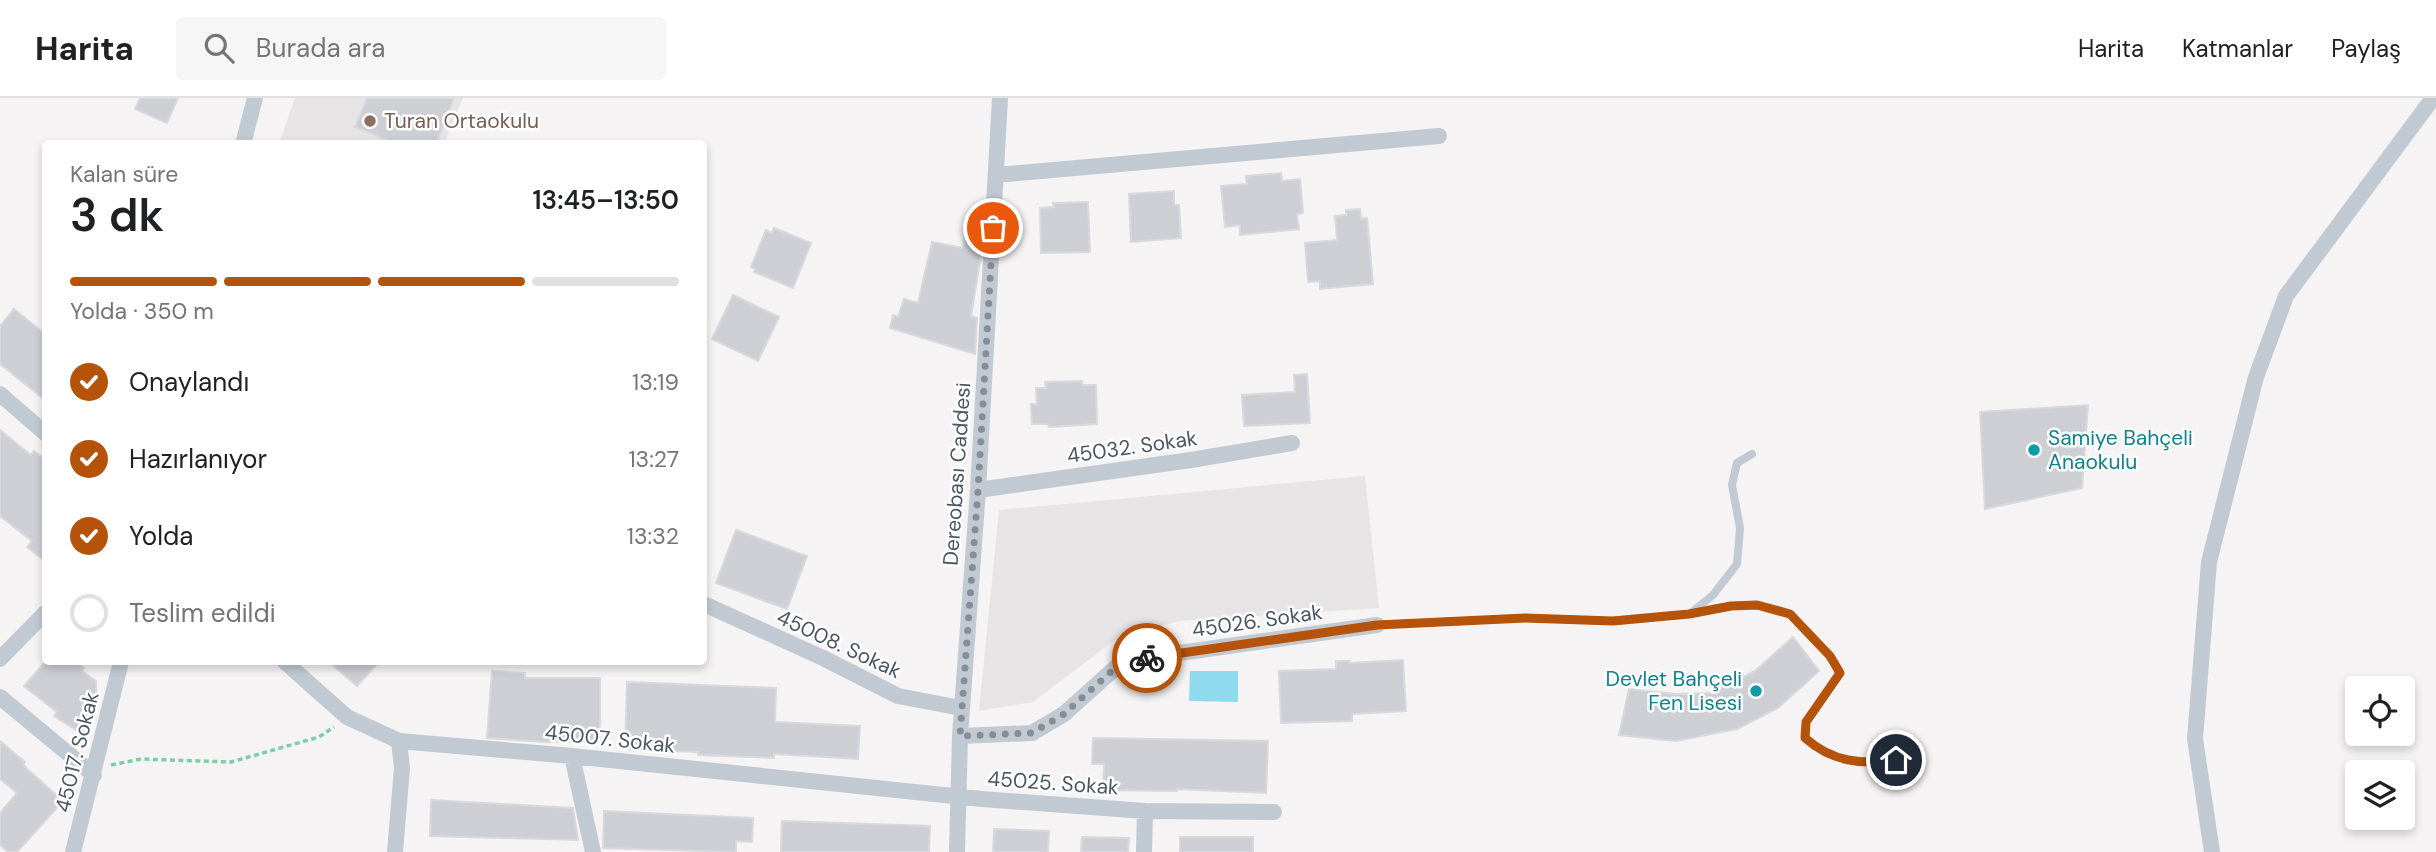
<!DOCTYPE html>
<html lang="tr">
<head>
<meta charset="utf-8">
<style>
  body { margin:0; font-family:"DM Sans",sans-serif; background:#f6f6f6; color:#202124; height:100vh; display:flex; flex-direction:column; font-size:26px; white-space:nowrap }
  * { box-sizing:border-box; margin:0 }
  p { font-size:23px; color:#757577 }
  .icon { flex:none; width:38px; height:38px; fill:none; stroke:currentColor; stroke-width:2; stroke-linecap:round; stroke-linejoin:round }
  .map { position:relative; flex:1; overflow:hidden }
  .side { position:absolute; left:42px; top:42px; width:665px; height:525px; display:flex; flex-direction:column; background:#fff; border-radius:7px; box-shadow:0 4px 10px #0003 }
  .side>* { flex:none }
  .tools { position:absolute; left:2345px; top:578px; display:grid; gap:14px }
  .tools a { display:grid; place-items:center; width:70px; height:70px; border-radius:7px; background:#fff; box-shadow:0 4px 10px #0003; font-size:35px }
  .pin { position:absolute; display:grid; place-items:center; width:60px; height:60px; color:#fff; margin:-30px; border:4px solid #fff; border-radius:50%; box-shadow:0 2px 7px #0007 }
  .courier { position:absolute; display:grid; place-items:center; width:70px; height:70px; margin:-35px; border:5px solid #b45309; border-radius:50%; background:#fff; color:#222; box-shadow:0 2px 9px #0007 }
  .head em { font-style:normal; font-weight:600 }
  .head div { display:flex; flex-direction:column-reverse }
  .head { display:flex; align-items:center; justify-content:space-between; height:119px; padding:0 28px }
  h1 { font-size:46px; font-weight:600; line-height:52px }
  .bar { display:grid; grid-template-columns:repeat(4,1fr); gap:10px 7px; align-content:center; height:84px; padding:0 28px }
  .bar i { height:9px; border-radius:5px; background:#e0e0e0 }
  .bar .current { background:#b45309 }
  .bar p { grid-column:span 4 }
  ol { padding:0 28px; list-style:none }
  li { display:flex; align-items:center; gap:21px; height:77px }
  li p { margin-inline-start:auto }
  li .icon { padding:7px; border-radius:50%; background:#b45309; color:#fff; stroke-width:4 }
  li:last-child { color:#757577 }
  li i { width:38px; height:38px; border:4px solid #e0e0e0; border-radius:50% }
  header { display:flex; align-items:center; gap:42px; box-sizing:border-box; height:98px; padding:0 35px; background:#fff; border-bottom:2px solid #e0e0e0 }
  header strong { font-size:33px }
  nav { display:flex; gap:38px; margin-inline-start:auto; font-size:24px }
  .search { width:490px; height:63px; background:#f6f6f6; display:flex; align-items:center; gap:18px; box-sizing:border-box; padding:0 24px; border-radius:7px; color:#757577; font-size:26px }
  .map>svg:first-child { display:block }
</style>
</head>
<body>
<header>
<strong>Harita</strong>
<div class="search"><svg class="icon" aria-label="search" viewBox="0 0 24 24"><circle cx="10" cy="10" r="6"/><path d="M15 15l6 6"/></svg>Burada ara</div>
<nav><a>Harita</a><a>Katmanlar</a><a>Paylaş</a></nav>
</header>
<div class="map">
<svg width="2436" height="754" viewBox="0 0 2436 754">
  <rect width="100%" height="100%" fill="#f5f3f3"/>
  <path fill="#e6e4e5" d="M295,0h168l-19,45 -165,1z
    M1365,378l14,132 -200,13 -60,16 -86,65 -54,9 20,-201z"/>
  <path fill="#90daee" d="M1190,573h48v31l-49,-1z"/>
  <path fill="#cdcfd5" stroke="#d7d9de" stroke-width="2" d="M140,0h38l-11,25 -32,-14z
    M367,0h87l-18,46h-39l-42,-17z
    M1281,75l1,8 18,-2 3,34 -6,1 2,15 -59,6v-10l-15,2 -4,-41 26,-2 -1,-8z
    M1174,93v14h5l2,33 -50,4 -2,-48z
    M1088,104l2,50 -49,1 -1,-45 14,-1 -1,-4z
    M1360,111l1,10 6,-1 6,66 -53,5v-8l-12,1 -3,-39 32,-3 -2,-24 11,-1v-5z
    M774,130l37,15 -18,45 -39,-16 1,-3 -4,-2 15,-37 6,3z
    M965,138l14,3 -3,15 5,1 -10,61 6,2 -2,36 -85,-26 3,-13 5,2 6,-18 14,4 14,-61 31,6z
    M733,197l46,22 -21,44 -46,-22z
    M14,211l32,26v66l-46,-37v-38z
    M1307,276l3,49 -66,3 -2,-31 53,-3 -1,-17z
    M1082,283v4h14l1,39 -48,3 -1,-3h-16l-1,-20h6l-1,-16h10l-1,-6z
    M2088,307l-6,83 -97,21 -5,-97z
    M0,332l31,25 3,-4 12,9v102l-19,-15 5,-6 -32,-25z
    M736,432l71,26 -20,53 -71,-26z
    M1793,539l26,34 -41,37 -41,21 -61,12 -57,-6 10,-46 47,5 36,-1 43,-22z
    M1403,562l3,51 -54,3v7l-71,2 -2,-52 57,-2v-8h14v2z
    M45,564h31l8,6 -2,3 14,10v20l-15,32 -27,-17 3,-4 -33,-26z
    M329,564h50l-22,24z
    M492,573l33,2v5h75v64h-54l-59,-4z
    M627,584l149,6 -1,34 85,4 -2,33 -84,-5v4l-76,-3v-3l-73,-3z
    M1093,640l175,3 -2,52 -89,-4v2l-74,-1 1,-26h-12z
    M0,643l25,21 -2,3 40,36 -46,51h-9l-8,-7v-32l17,-20 -17,-14z
    M431,702l142,8 5,32 -148,-4z
    M604,713l149,7 -1,24 -16,-1v11l-133,-4z
    M782,723l148,5 -1,26h-148z
    M994,731l55,2 -1,21h-55z
    M1082,739l47,1 -1,14h-47z
    M1180,739h73v15h-73z"/>
  <g fill="none" stroke-linecap="round" stroke-linejoin="round">
    <path stroke="#7ad0a6" stroke-width="3.5" stroke-dasharray="5 3.5" stroke-linecap="butt" d="M111,667l30,-6 90,3 88,-25 15,-10"/>
    <path stroke="#c1cad2" stroke-width="8" d="M1692,514l21,-17 24,-31 3,-36 -8,-43 5,-22 15,-9
      M1377,527l148,-7 88,3 76,-7 42,-8 26,-1 33,9 40,42 10,17 -34,49v16c26,24 56,27 90,22"/>
    <path stroke="#c1cad2" stroke-width="16" d="M243,46l12,-46
      M996,77l443,-39
      M0,296l46,40
      M978,392l213,-30 101,-17
      M704,506l119,54 75,38 63,12
      M0,561l46,-47
      M285,564l62,55 52,24 173,15 410,43 163,12 129,1
      M0,599l94,78
      M960,638l72,-3 32,-19 59,-53 254,-36
      M572,658l21,96
      M73,754l48,-190
      M395,754l7,-84 -3,-27
      M957,754l3,-116 18,-246 22,-392
      M1144,754l1,-41
      M2212,754l-17,-113 14,-177 47,-185 30,-81 147,-198"/>
  </g>
  <g fill="none" stroke-linecap="round" stroke-linejoin="round">
    <path stroke="#868d94" stroke-width="7" stroke-dasharray="0 12.6" d="M993,130l-15,262 -18,246 72,-3 32,-19 59,-53 24,-3"/>
    <path stroke="#b45309" stroke-width="9" d="M1147,560l230,-33 148,-7 88,3 76,-7 42,-8 26,-1 33,9 40,42 10,17 -34,49 -1,16c27,24 57,27 91,22"/>
  </g>
  <circle fill="#8d6e63" stroke="#fff" stroke-width="2.5" cx="370" cy="23" r="7"/>
  <g fill="#0f9aa8" stroke="#fff" stroke-width="2.5">
    <circle cx="2034" cy="352" r="7"/>
    <circle cx="1756" cy="593" r="7"/>
  </g>
  <g text-anchor="middle" stroke-width="5" stroke-linejoin="round" paint-order="stroke">
    <g font-size="21" fill="#785e54" stroke="#fff" text-anchor="start">
      <text x="384" y="30">Turan Ortaokulu</text>
    </g>
    <g font-size="21" fill="#0d838f" stroke="#fff" text-anchor="start">
      <text x="2048" y="347">Samiye Bahçeli<tspan x="2048" dy="24">Anaokulu</tspan></text>
      <text x="1742" y="588" text-anchor="end">Devlet Bahçeli<tspan x="1742" dy="24">Fen Lisesi</tspan></text>
    </g>
    <g font-size="21" fill="#4a5661" stroke="#fff">
      <text transform="translate(1132 349) rotate(-8)" y="7">45032. Sokak</text>
      <text transform="translate(957 376) rotate(-86)" y="7">Dereobası Caddesi</text>
      <text transform="translate(1257 523) rotate(-8)" y="7">45026. Sokak</text>
      <text transform="translate(839 546) rotate(25)" y="7">45008. Sokak</text>
      <text transform="translate(610 641) rotate(6)" y="7">45007. Sokak</text>
      <text transform="translate(77 654) rotate(-76)" y="7">45017. Sokak</text>
      <text transform="translate(1053 685) rotate(4)" y="7">45025. Sokak</text>
    </g>
  </g>
</svg>
<div class="tools">
<a><svg class="icon" aria-label="locate" viewBox="0 0 24 24"><circle cx="12" cy="12" r="6"/><path d="M12 2v4M12 18v4M2 12h4M18 12h4"/></svg></a>
<a><svg class="icon" aria-label="layers" viewBox="0 0 24 24"><path d="M12 4l9 5-9 5-9-5zM3 14l9 5 9-5"/></svg></a>
</div>
<div class="pin" style="left:993px;top:130px;background:#ea580c"><svg class="icon" aria-label="bag" viewBox="0 0 24 24"><path d="M5 8h14l-1 12H6zM9 8a3 3 0 0 1 6 0"/></svg></div>
<div class="pin" style="left:1896px;top:662px;background:#1f2937"><svg class="icon" aria-label="home" viewBox="0 0 24 24"><path d="M3 11l9-7 9 7M6 9v11h12V9"/></svg></div>
<div class="courier" style="left:1147px;top:560px"><svg class="icon" aria-label="bike" viewBox="0 0 24 24"><circle cx="6" cy="16" r="4"/><circle cx="18" cy="16" r="4"/><path d="M6 16l4-8h5l3 8M10 8l3 8H6M13 5h3"/></svg></div>
<section class="side">
<div class="head"><div><h1>3 dk</h1><p>Kalan süre</p></div><em>13:45–13:50</em></div>
<div class="bar"><i class="current"></i><i class="current"></i><i class="current"></i><i></i><p>Yolda · 350 m</p></div>
<ol>
<li><svg class="icon" aria-label="check" viewBox="0 0 24 24"><path d="M5 12l5 5 9-10"/></svg>Onaylandı<p>13:19</p></li>
<li><svg class="icon" aria-label="check" viewBox="0 0 24 24"><path d="M5 12l5 5 9-10"/></svg>Hazırlanıyor<p>13:27</p></li>
<li><svg class="icon" aria-label="check" viewBox="0 0 24 24"><path d="M5 12l5 5 9-10"/></svg>Yolda<p>13:32</p></li>
<li><i></i>Teslim edildi</li>
</ol>
</section>
</div>
</body>
</html>
